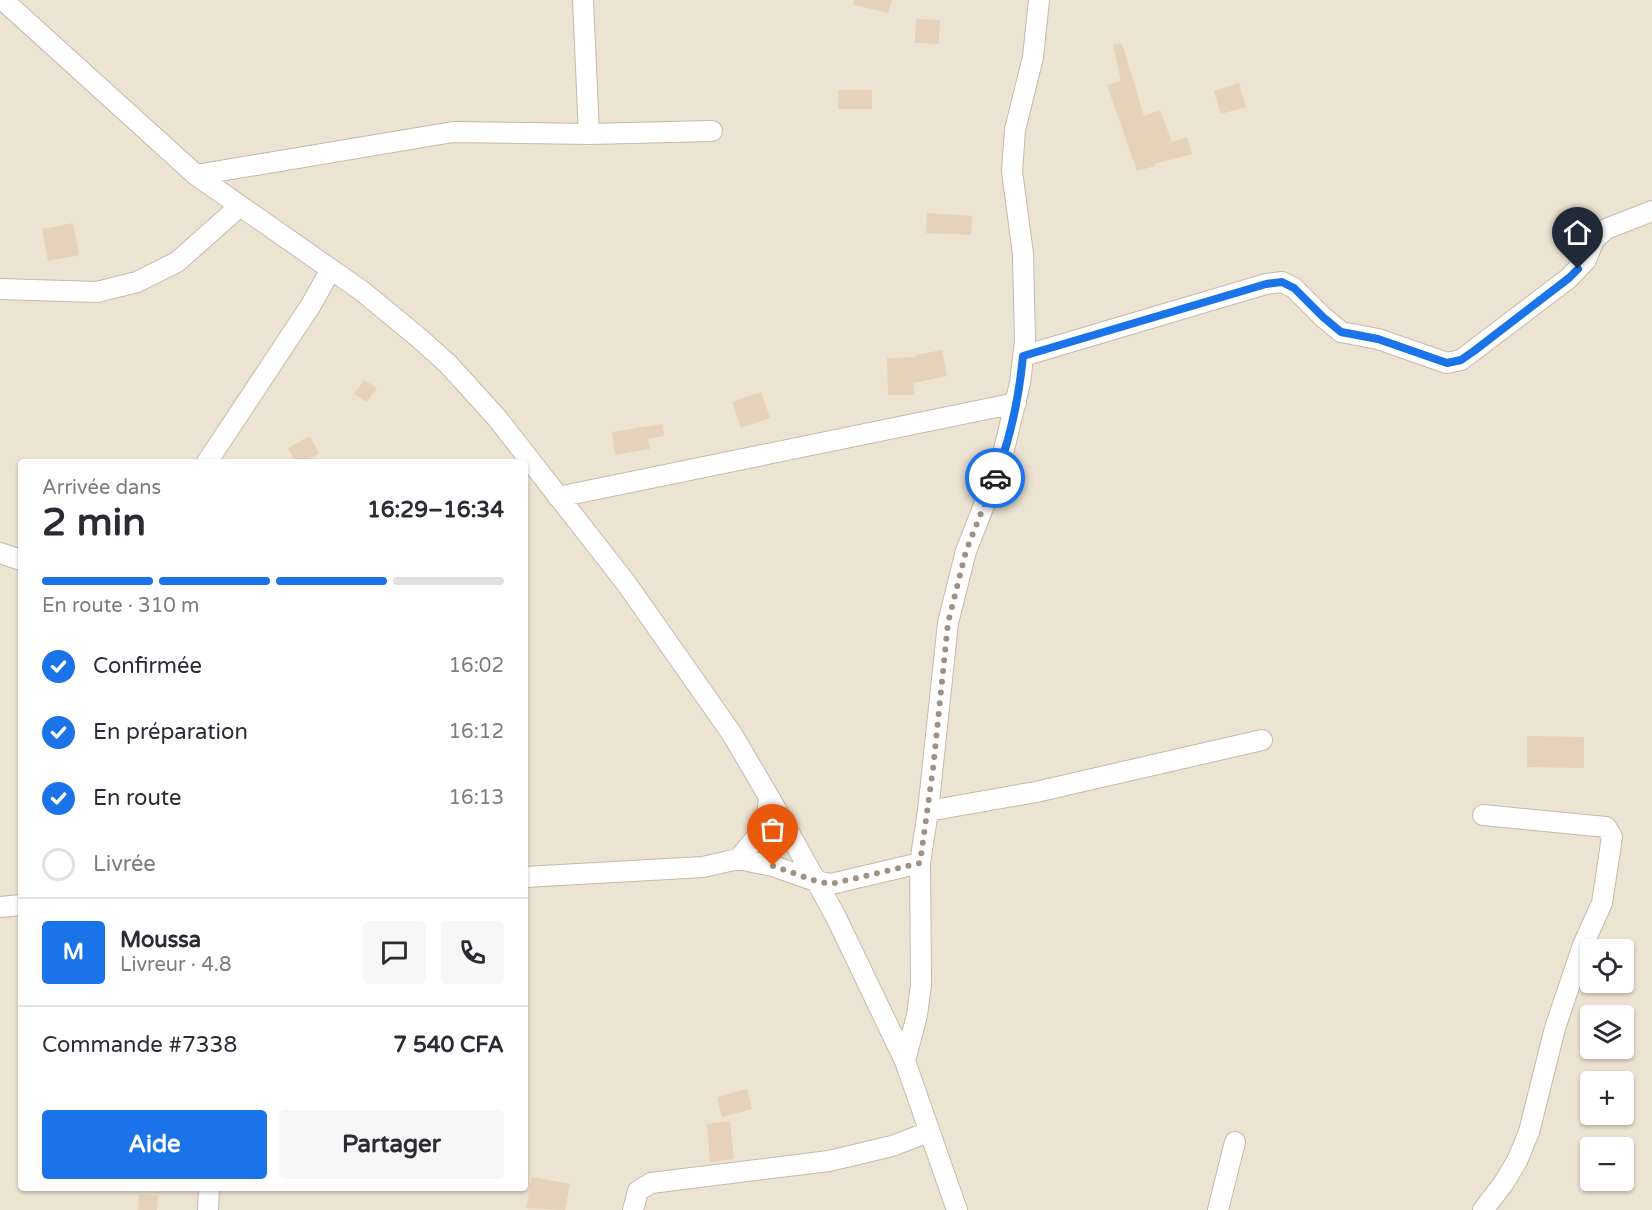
<!DOCTYPE html>
<html lang="fr">
<head>
<meta charset="utf-8">
<style>
  body { margin:0; font-family:"Varela Round",sans-serif; background:#f7f7f7; color:#2b2b33; height:100vh; display:flex; flex-direction:column; font-size:22px; white-space:nowrap }
  * { box-sizing:border-box; margin:0 }
  p { font-size:20px; color:#7c7c81 }
  .icon { flex:none; width:33px; height:33px; fill:none; stroke:currentColor; stroke-width:2; stroke-linecap:round; stroke-linejoin:round }
  .map { position:relative; flex:1; overflow:hidden }
  .sheet { position:absolute; left:18px; top:459px; width:510px; height:732px; display:flex; flex-direction:column; background:#fff; border-radius:6px; box-shadow:0 2px 4px #0004 }
  .sheet>* { flex:none }
  .controls { position:absolute; left:1580px; top:939px; display:grid; gap:12px }
  .controls a { display:grid; place-items:center; width:54px; height:54px; border-radius:6px; background:#fff; box-shadow:0 2px 4px #0004; font-size:30px }
  .pin { position:absolute; display:grid; place-items:center; width:51px; height:51px; color:#fff; margin:-62px -26px; border-radius:50% 50% 50% 0; rotate:-45deg; box-shadow:0 0 6px #0007 }
  .pin .icon { rotate:45deg }
  .courier { position:absolute; display:grid; place-items:center; width:60px; height:60px; margin:-30px; border:4px solid #1a73e8; border-radius:50%; background:#fff; color:#222; box-shadow:0 2px 8px #0007 }
  .summary em { font-style:normal; font-weight:700 }
  .summary div { display:flex; flex-direction:column-reverse }
  .summary { display:flex; align-items:center; justify-content:space-between; height:102px; padding:0 24px }
  h1 { font-size:39px; font-weight:700; line-height:45px }
  .bar { display:grid; grid-template-columns:repeat(4,1fr); gap:9px 6px; align-content:center; height:72px; padding:0 24px }
  .bar i { height:8px; border-radius:4px; background:#e1e1e2 }
  .bar .selected { background:#1a73e8 }
  .bar p { grid-column:span 4 }
  .line { display:flex; align-items:center; gap:15px; padding:0 24px; border-top:2px solid #e1e1e2 }
  .line div { flex:1 }
  .round { display:grid; place-items:center; flex:none; width:63px; height:63px; border-radius:6px; background:#f7f7f7 }
  ol { padding:0 24px; list-style:none }
  li { display:flex; align-items:center; gap:18px; height:66px }
  li p { margin-inline-start:auto }
  li .icon { padding:6px; border-radius:50%; background:#1a73e8; color:#fff; stroke-width:4 }
  li:last-child { color:#7c7c81 }
  li i { width:33px; height:33px; border:3px solid #e1e1e2; border-radius:50% }
  .cta { display:flex; gap:12px; margin-top:auto; padding:12px 24px }
  .cta a { flex:1; height:69px; border-radius:6px; background:#1a73e8; color:#fff; font-size:24px; font-weight:700; line-height:69px; text-align:center }
  .cta a+a { background:#f7f7f7; color:#2b2b33 }
  .map>svg:first-child { display:block }
</style>
</head>
<body>
<div class="map">
<svg width="1652" height="1210" viewBox="0 0 1652 1210">
  <rect width="100%" height="100%" fill="#f9f3e4"/>
  <path fill="#ede3d2" fill-rule="evenodd" d="M0,0h1652v1210h-1652zM21,462h504v726h-504zM1590,950h33v32h-33zM1590,1016h33v32h-33zM1590,1082h33v32h-33zM1590,1148h33v32h-33z"/>
  <path fill="#e6d1ba" d="M854,0h38l-4,13 -35,-8z
    M916,19l24,1 -1,24 -24,-1z
    M1122,43l22,73 16,-6 12,32 15,-5 5,17 -38,10 1,2 -18,5 -30,-86 14,-4 -8,-36z
    M1239,83l7,24 -25,7 -7,-23z
    M838,90h34v19h-34z
    M927,213l45,3 -1,19 -45,-2z
    M73,223l6,32 -31,6 -6,-32z
    M942,350l5,26 -33,7v12h-26l-1,-37 29,-1 -1,-2z
    M364,380l13,8 -10,14 -13,-8z
    M761,392l9,26 -29,10 -9,-26z
    M663,424l1,12 -16,3 2,10 -35,6 -3,-23z
    M310,436l9,18 -17,8h-7l-7,-14z
    M1527,736l57,1v31l-57,-1z
    M747,1089l5,20 -30,8 -5,-20z
    M730,1121l4,38 -24,3 -3,-38z
    M532,1177l38,7 -5,26 -39,-2z
    M139,1194l19,2 -1,14h-19z"/>
  <g fill="none" stroke-linecap="round" stroke-linejoin="round">
    <g stroke="#c6baaa" stroke-width="22">
      <path id="minor" d="M3,0l193,175 166,116 57,47 29,26 49,54 129,165 106,151 37,63 66,118 70,146 52,149
        M583,0l6,134
        M196,175l257,-43 136,2 123,-3
        M0,289l97,3 40,-10 40,-20 63,-56
        M1023,356l243,-72 16,-2 12,6 29,29 18,15 37,7 69,24 14,-3 108,-82 17,-18 8,-20 12,-11 46,-18
        M207,462l104,-157 20,-36
        M558,497l458,-94
        M0,553l21,7
        M928,811l108,-19 226,-52
        M738,859c21,-24 29,-30 31,-62
        M525,877l178,-10 35,-8 35,7 43,15 15,3 89,-21
        M0,907l21,-2
        M905,1061l12,-46 4,-30 -1,-122 8,-52 20,-188 18,-72 35,-89 19,-79 5,-42 -2,-87 -11,-83 3,-41 18,-73 6,-57
        M208,1210l1,-22
        M633,1210l5,-19 13,-8 178,-22 63,-15 37,-14
        M1218,1210l17,-68
        M1483,1210l20,-26 14,-23 12,-29 26,-104 28,-83 19,-42 10,-66 -6,-10 -123,-12"/>
    </g>
    <use href="#minor" stroke="#fff" stroke-width="20"/>
  </g>
  <g fill="none" stroke-linecap="round" stroke-linejoin="round">
    <path stroke="#9f9282" stroke-width="6" stroke-dasharray="0 10.8" d="M773,866l43,15 15,3 89,-21 13,-94 15,-146 18,-72 29,-73"/>
    <path stroke="#1a73e8" stroke-width="8" d="M995,478c15,-38 24,-81 28,-122l243,-72 16,-2 12,6 29,29 18,15 37,7 69,24 14,-3 13,-9 95,-73 9,-9"/>
  </g>
</svg>
<div class="controls">
<a><svg class="icon" aria-label="locate" viewBox="0 0 24 24"><circle cx="12" cy="12" r="6"/><path d="M12 2v4M12 18v4M2 12h4M18 12h4"/></svg></a>
<a><svg class="icon" aria-label="layers" viewBox="0 0 24 24"><path d="M12 4l9 5-9 5-9-5zM3 14l9 5 9-5"/></svg></a>
<a>+</a>
<a>−</a>
</div>
<div class="pin" style="left:773px;top:866px;background:#ea580c"><svg class="icon" aria-label="bag" viewBox="0 0 24 24"><path d="M5 8h14l-1 12H6zM9 8a3 3 0 0 1 6 0"/></svg></div>
<div class="pin" style="left:1578px;top:269px;background:#1f2937"><svg class="icon" aria-label="home" viewBox="0 0 24 24"><path d="M3 11l9-7 9 7M6 9v11h12V9"/></svg></div>
<div class="courier" style="left:995px;top:478px"><svg class="icon" aria-label="car" viewBox="0 0 24 24"><path d="M5 17H2v-5l4-1 3-4h7l3 4 3 1v5h-3M9 17h6M6 11h13"/><circle cx="7" cy="17" r="2"/><circle cx="17" cy="17" r="2"/></svg></div>
<section class="sheet">
<div class="summary"><div><h1>2 min</h1><p>Arrivée dans</p></div><em>16:29–16:34</em></div>
<div class="bar"><i class="selected"></i><i class="selected"></i><i class="selected"></i><i></i><p>En route · 310 m</p></div>
<ol>
<li><svg class="icon" aria-label="check" viewBox="0 0 24 24"><path d="M5 12l5 5 9-10"/></svg>Confirmée<p>16:02</p></li>
<li><svg class="icon" aria-label="check" viewBox="0 0 24 24"><path d="M5 12l5 5 9-10"/></svg>En préparation<p>16:12</p></li>
<li><svg class="icon" aria-label="check" viewBox="0 0 24 24"><path d="M5 12l5 5 9-10"/></svg>En route<p>16:13</p></li>
<li><i></i>Livrée</li>
</ol>
<div class="line" style="height:108px"><b class="round" style="background:#1a73e8;color:#fff">M</b><div><b>Moussa</b><p>Livreur · 4.8</p></div><a class="round"><svg class="icon" aria-label="chat" viewBox="0 0 24 24"><path d="M4 5h16v11H9l-5 4z"/></svg></a><a class="round"><svg class="icon" aria-label="phone" viewBox="0 0 24 24"><path d="M5 4h4l2 5-3 2q2 4 5 5l2-3 5 2v4C11 20 4 13 5 4z"/></svg></a></div>
<div class="line" style="height:78px"><div>Commande #7338</div><b>7 540 CFA</b></div>
<div class="cta"><a>Aide</a><a>Partager</a></div>
</section>
</div>
</body>
</html>
